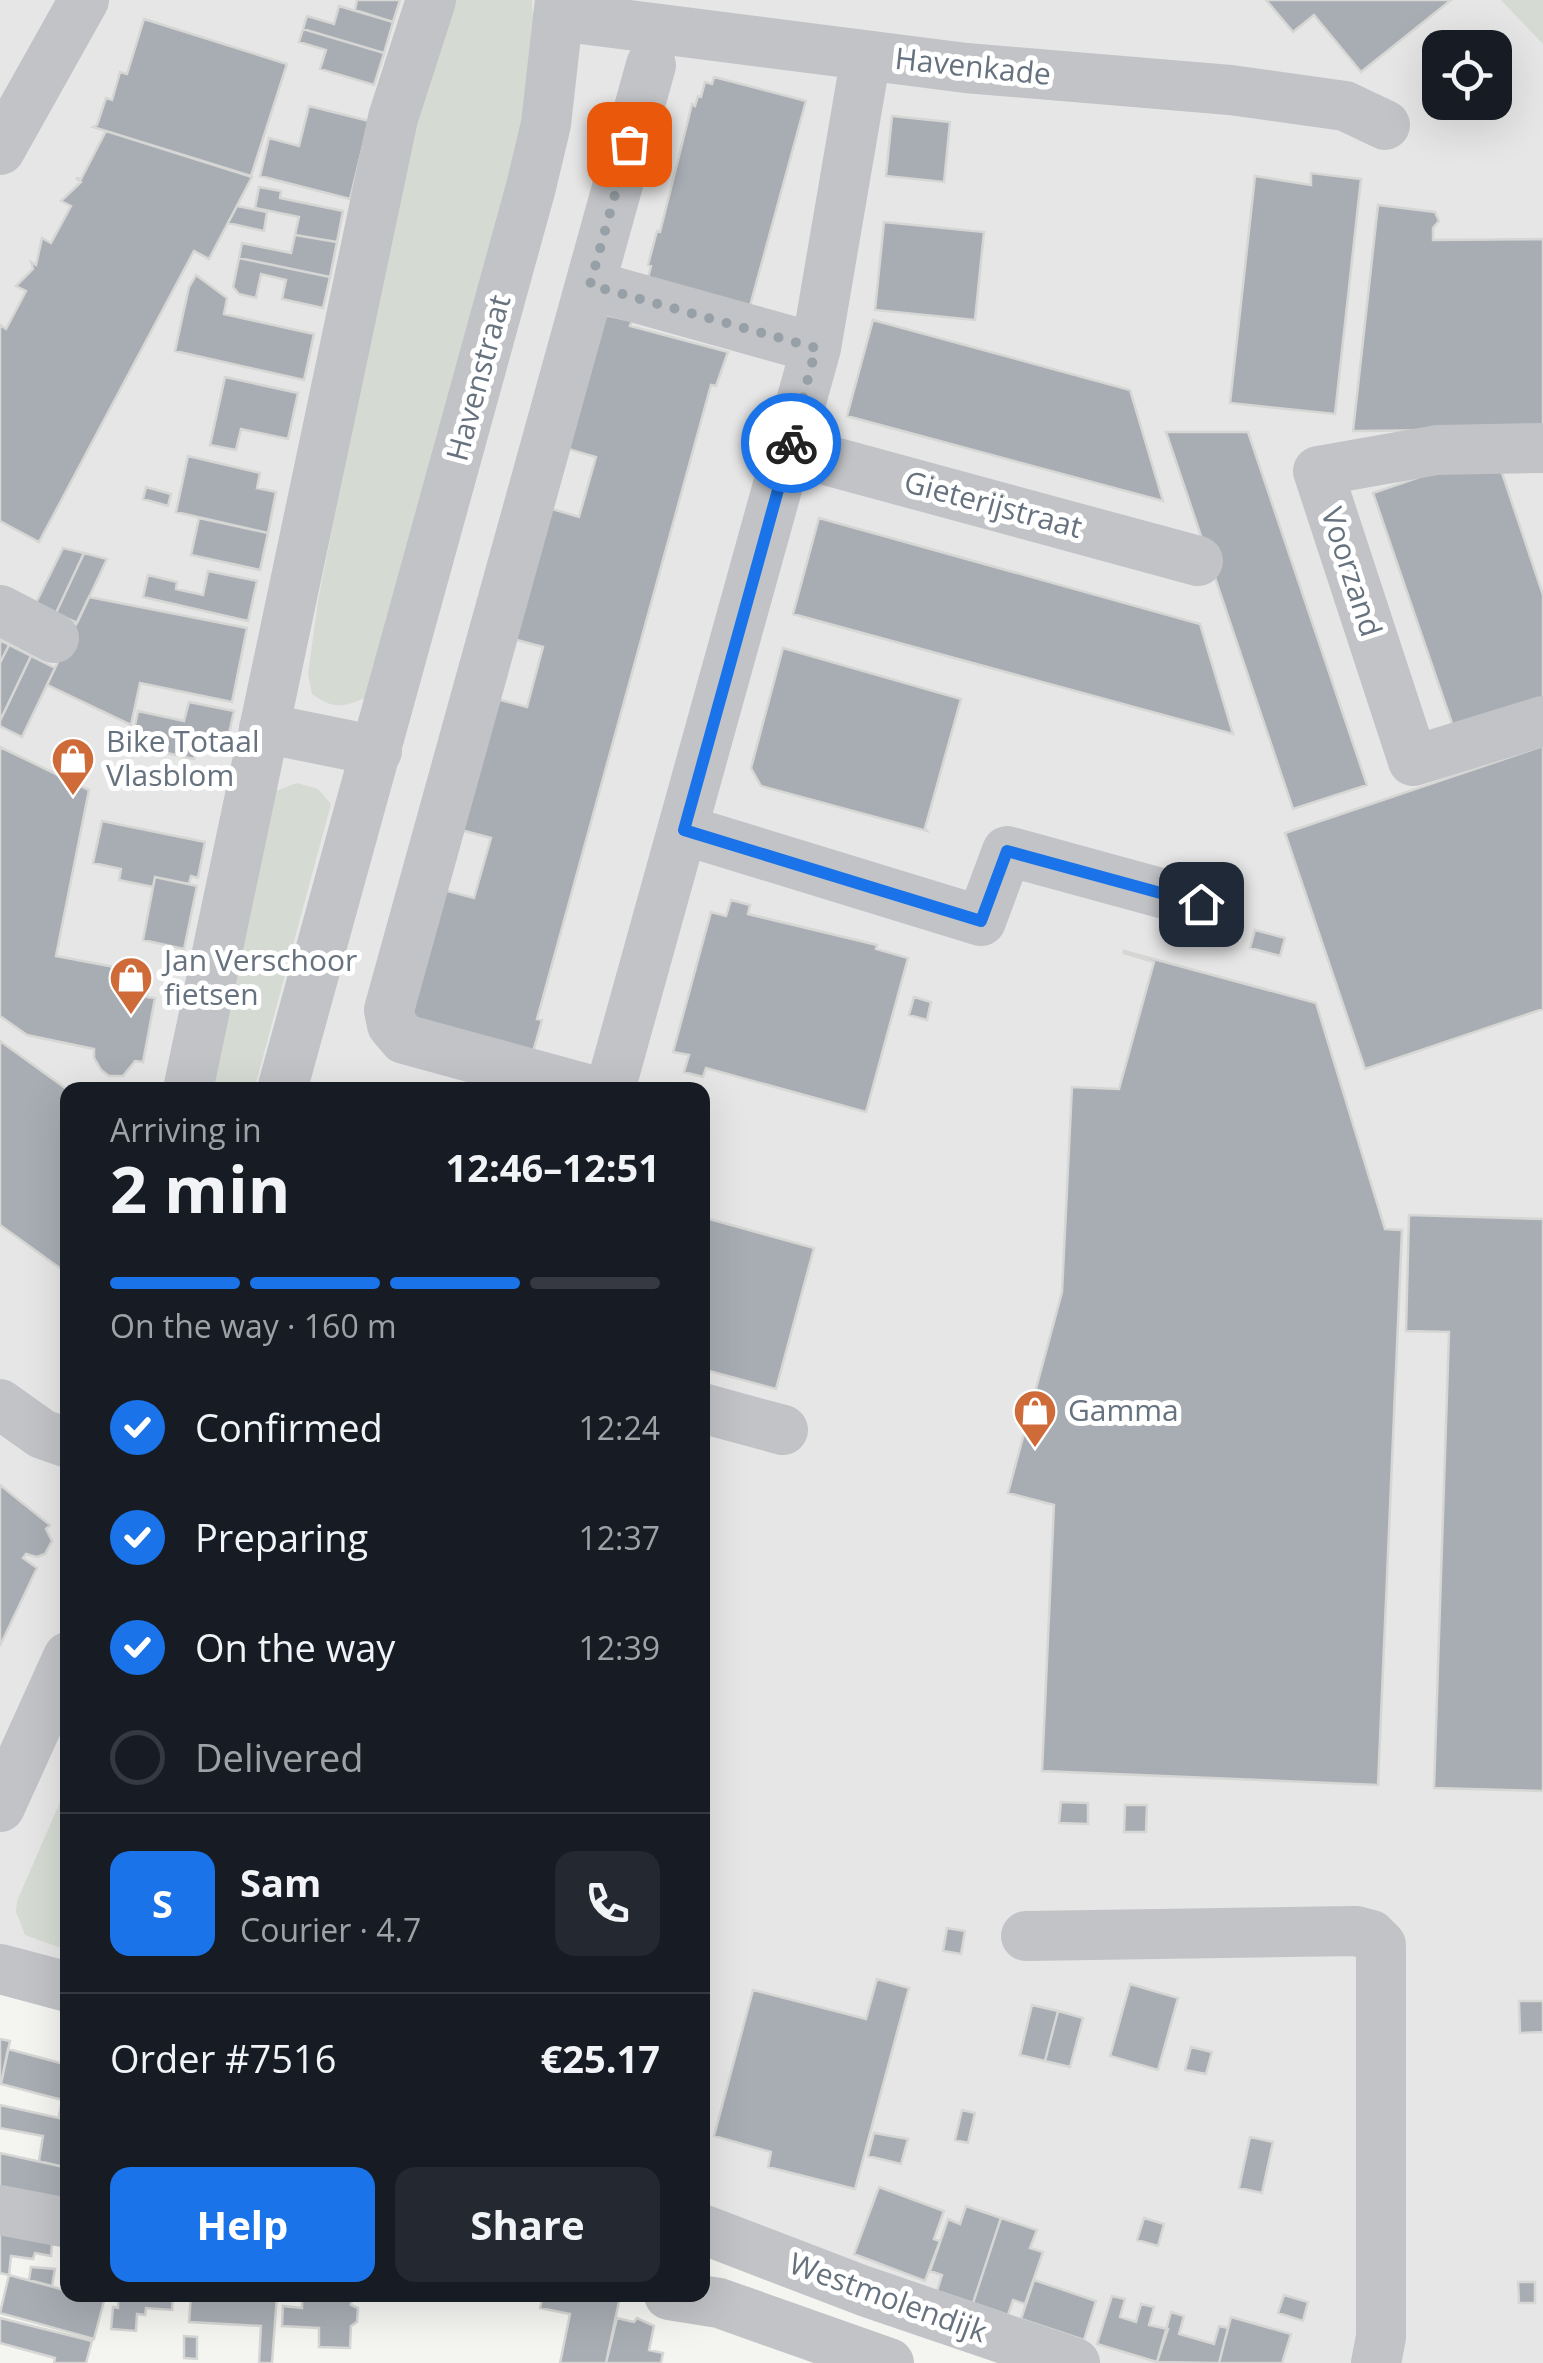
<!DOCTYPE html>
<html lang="en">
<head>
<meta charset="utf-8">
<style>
  body { margin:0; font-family:"Open Sans",sans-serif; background:#242831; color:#f1f3f6; height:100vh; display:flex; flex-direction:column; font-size:38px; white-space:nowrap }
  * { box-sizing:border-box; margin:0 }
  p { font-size:32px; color:#9ea1a6 }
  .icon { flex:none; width:55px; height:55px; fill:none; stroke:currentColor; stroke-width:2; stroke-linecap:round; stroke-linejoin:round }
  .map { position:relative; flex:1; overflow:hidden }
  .side { position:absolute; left:60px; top:1082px; width:650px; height:1220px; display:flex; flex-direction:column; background:#171b24; border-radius:20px; box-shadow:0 10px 40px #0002 }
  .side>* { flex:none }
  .buttons { position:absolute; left:1422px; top:30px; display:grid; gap:20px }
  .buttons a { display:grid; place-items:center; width:90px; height:90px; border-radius:20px; background:#171b24; box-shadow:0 10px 40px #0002; font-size:50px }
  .pin { position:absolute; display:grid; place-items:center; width:85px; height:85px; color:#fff; margin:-42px; border-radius:20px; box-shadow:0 5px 15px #0006 }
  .courier { position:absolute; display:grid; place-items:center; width:100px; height:100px; margin:-50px; border:8px solid #1a73e8; border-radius:50%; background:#fff; color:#222; box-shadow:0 2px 12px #0007 }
  .head em { font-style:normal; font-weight:700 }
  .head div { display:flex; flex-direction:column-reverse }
  .head { display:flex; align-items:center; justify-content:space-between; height:170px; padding:0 50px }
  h1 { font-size:65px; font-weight:700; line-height:75px }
  .bar { display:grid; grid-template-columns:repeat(4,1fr); gap:15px 10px; align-content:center; height:120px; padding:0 50px }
  .bar i { height:12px; border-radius:8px; background:#363941 }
  .bar .on { background:#1a73e8 }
  .bar p { grid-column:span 4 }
  .line { display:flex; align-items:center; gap:25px; padding:0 50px; border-top:2px solid #363941 }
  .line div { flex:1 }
  .round { display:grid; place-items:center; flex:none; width:105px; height:105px; border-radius:20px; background:#242831 }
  ol { padding:0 50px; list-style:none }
  li { display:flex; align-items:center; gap:30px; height:110px }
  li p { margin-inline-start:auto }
  li .icon { padding:10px; border-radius:50%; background:#1a73e8; color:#fff; stroke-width:4 }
  li:last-child { color:#9ea1a6 }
  li i { width:55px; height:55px; border:5px solid #363941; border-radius:50% }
  .primary-button { display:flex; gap:20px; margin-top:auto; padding:20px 50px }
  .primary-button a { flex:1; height:115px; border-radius:20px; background:#1a73e8; color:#fff; font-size:40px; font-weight:700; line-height:115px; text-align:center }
  .primary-button a+a { background:#242831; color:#f1f3f6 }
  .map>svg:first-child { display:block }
</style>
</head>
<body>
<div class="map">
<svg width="1543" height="2363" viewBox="0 0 1543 2363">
  <rect width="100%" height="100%" fill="#f4f5f1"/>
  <path fill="#e5e6e5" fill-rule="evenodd" d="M0,0h1543v2363h-465l-375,-134 -1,-1139h-634l-1,912 -67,-24zM1440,48h55v54h-55z"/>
  <path fill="#d5dbd3" d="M446,0h86l4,82 -163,612c-26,12 -36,18 -61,0l-4,-20 10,-73 87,-442z
    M1501,0h42v44z
    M297,783l21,6 13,15 -77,286h-49l68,-298z
    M67,1786l1,164h-1l-42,-15 -9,-23 1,-11z"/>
  <path fill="#a7adb3" stroke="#d6d6d4" stroke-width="2.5" d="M357,0h43l-7,22 -38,-12z
    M1266,0h185l-90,72 -47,-57 -21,17z
    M339,6l54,16 -9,31 -81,-24 4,-13 27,8z
    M144,19l143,45 -36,112 -158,-49 4,-2 9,-27 6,2 8,-28 7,2z
    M303,29l81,24 -10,32 -54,-16 6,-19 -27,-8z
    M714,77l92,24 -56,205 -102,-28 3,-12 -3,-1 9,-34 3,1 32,-128 3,2 3,-10 3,1 4,-15 7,2z
    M309,106l60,15 -19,78 -90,-23 9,-38 30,8z
    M892,116l58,6 -6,60 -58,-6z
    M106,131l146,46 -43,82 -15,-8 -155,291 -39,-21v-196l6,4 20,-38 -10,-5 17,-17 -2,-7 5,3 6,-27 9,5 20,-37 -10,-5 20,-19 -5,-4 5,1z
    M1311,173l50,6 -26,235 -105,-11 25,-227 56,9z
    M259,187l22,4 -1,7 63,13 -6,31 -42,-7 4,-18 -44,-9z
    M1378,205l57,7 4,9 -6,7v12l110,-1v190l-190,2z
    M237,206l30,6 -3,19 -36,-8z
    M884,222l100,10 -9,88 -100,-10z
    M295,235l42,7 -7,35 -91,-19 3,-15 49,10z
    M239,258l91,19 -7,31 -41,-9 4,-19 -25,-6 -5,24 -17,-4 -6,-7z
    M196,275l31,23 -3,16 90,20 -10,46 -129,-29 14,-64z
    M606,315l26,6 -2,5 98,26 -12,34 -5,-1 -174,634 5,1 -9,32 -125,-32 36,-130 30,8 17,-60 -30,-8 36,-131 30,8 16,-60 -30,-8 36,-131 30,9 17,-60 -31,-9z
    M873,320l257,70 33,111 -316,-85z
    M225,377l73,16 -10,46 -47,-10 -5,21 -26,-5z
    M1166,432h82l119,353 -74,24z
    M188,456l72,17 -3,15 19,4 -8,41 -92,-21z
    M1449,467h51l43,128v107l-88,30 -82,-239z
    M146,487l25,7 -3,12 -25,-7z
    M199,518l69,15 -8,37 -69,-15z
    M819,518l381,106 33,110 -440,-120z
    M63,548l21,5 -28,60 -20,-10z
    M84,553l23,6 -30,64 -21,-10z
    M208,571l49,10 -9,40 -105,-24 5,-22 29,7 -1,7 27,6z
    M89,597l158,31 -15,74 -92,-19 -9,42 -84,-40z
    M0,640l9,5 -9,18z
    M9,645l22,11 -31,65v-58z
    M783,648l178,51 -36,129 2,3 -166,-45 -10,-18z
    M31,656l24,12 -33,69 -22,-11v-5z
    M189,702l45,9 -8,36 -28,-6 -4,18 -63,-14 7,-34 46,10z
    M1543,746v263l-178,60 -80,-236z
    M0,747l89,43 -33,166 95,18 -4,23 8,1 -12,64 -8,-1 -12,15h-14l-8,-6 -7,-12v-9l-67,-14 -27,-19z
    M102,821l103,21 -7,36 -7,-2 -2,8 -34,-7 -2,10 -34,-7 2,-11 -28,-6z
    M155,877l42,9 -13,63 -41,-9z
    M731,900l19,5 -2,9 129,31 -1,4 32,9 -42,154 -160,-44 -3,9 -19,-5 5,-17 -16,-3 38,-140 15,4z
    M1255,930l30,8 -5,18 -30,-8z
    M1124,951l192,52 69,226 17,1 -24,555 -336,-14 12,-266 -46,-12 54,-201 10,-205 47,2 35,-127 -30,-9z
    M914,997l17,5 -4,18 -18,-5z
    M0,1041l68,49v184l-68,-49z
    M1409,1215l134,4v572l-109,-3 15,-456 -43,-1z
    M702,1217l112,31 -38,141 -74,-20z
    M0,1485l50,40 -4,4 6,12 -7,13 -8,3 -11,-3 -3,4 14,10 -37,78z
    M1061,1802l27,1v21l-29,-1z
    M1125,1805h22l-1,27h-22z
    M947,1928l18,3 -4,23 -18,-3z
    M877,1979l32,9 -54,201 -87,-22 3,-15 -57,-16 39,-146 113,29z
    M1130,1984l48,14 -20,72 -48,-14z
    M1519,2001h24v31l-23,1z
    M1032,2005l26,6 -13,50 -25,-6z
    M1058,2011l25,7 -13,49 -25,-6z
    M0,2039l10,2 -9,43h-1z
    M1191,2047l21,5 -6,22 -21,-4z
    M8,2049l60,16v52l-9,-1 3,-16 -61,-16z
    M0,2105l68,15v48l-29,-7 4,-25 -43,-8z
    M962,2110l13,3 -7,30 -13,-3z
    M874,2133l34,6 -7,25 -33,-8z
    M1250,2137l23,5 -11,51 -23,-5z
    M0,2153l68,15 -1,43 -67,-15z
    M879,2187l65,24 -10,28 6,2 -15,40 -71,-27z
    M966,2206l35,12 -28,85 -36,-12 5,-16 -12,-4 18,-52 12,5z
    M1001,2218l36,12 -7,18 13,4 -18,52 -12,-4 -5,15 -35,-12z
    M1144,2218l20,6 -6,22 -21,-6z
    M0,2224l53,9 -2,23 -16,-3 -2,6 -22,-3 -2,19 -9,-2z
    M31,2267l24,2 -3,17 -23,-6z
    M9,2275l59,16v4l36,6 -10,38 -94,-26z
    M1034,2280l62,21 -12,39 -63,-21z
    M1518,2282h17v21h-16z
    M118,2295h55l-1,15 -26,-2 -1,7 -8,-1 -1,17 -25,-2 2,-22 5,1z
    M191,2295h86l-5,68h-13l2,-37 -72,-4z
    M302,2295h50l-1,10 7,3 -1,14 -6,4 -1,22 -31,-1v-19l-37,-2 1,-20 19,2z
    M543,2295l77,2 -14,66h-46l10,-49 -30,-6z
    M1284,2295l24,7 -5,19 -25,-8z
    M1112,2296l13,3 -5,18 16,5 5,-18 13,3 -5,18 19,4 -11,33 -60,-18z
    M1171,2312l13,4 -5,18 35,10 5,-18 9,2 -9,35 -62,-1z
    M1231,2317l60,17 -9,29h-63z
    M0,2318l92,23 -6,22h-32l1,-5 -55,-15z
    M617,2318l17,4 3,-4 17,8 -5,24 14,3 -2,10h-55z
    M184,2336l13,1v22l-13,-1z"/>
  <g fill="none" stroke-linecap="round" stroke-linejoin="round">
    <path stroke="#c1c3c6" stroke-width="50" d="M558,16l408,52 264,22 115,16 40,19
      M0,150l84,-150
      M590,285l61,-220
      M1543,448l-106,2 -119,21 95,290 130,-40
      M789,450l409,111
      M0,610l54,28
      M264,728l113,23
      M684,830l297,91 26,-70 194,53
      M188,1090l205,-972 38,-118
      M282,1090l249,-903 15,-63 14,-124
      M591,1090l-187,-51 -12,-14 -3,-15 201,-725 226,63
      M610,1090l206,-742 50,-292
      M0,1404l42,30 26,9
      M702,1408l81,22
      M0,1807l68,-150
      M1026,1936l330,-5 15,4 10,10v392l-5,26
      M0,1969l68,18
      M0,2210l68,13
      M702,2229l162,62 211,72
      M669,2295l50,8 170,60"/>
  </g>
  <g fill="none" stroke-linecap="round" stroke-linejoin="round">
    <path stroke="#98a0a7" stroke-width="10" stroke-dasharray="0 18" d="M629,144l-39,141 226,63 -25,95"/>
    <path stroke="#1a73e8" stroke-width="12" d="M791,443l-107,387 297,91 26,-70 194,53"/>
  </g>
  <defs>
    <g id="shop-pin" transform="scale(2.25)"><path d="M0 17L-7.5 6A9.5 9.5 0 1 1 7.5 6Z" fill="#ce6b38" stroke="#fff"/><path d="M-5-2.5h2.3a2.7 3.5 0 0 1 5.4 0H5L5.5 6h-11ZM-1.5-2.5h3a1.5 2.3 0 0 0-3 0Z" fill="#fff"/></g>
  </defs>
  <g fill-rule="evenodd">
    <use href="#shop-pin" x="73" y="759"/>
    <use href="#shop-pin" x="131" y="978"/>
    <use href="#shop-pin" x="1035" y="1411"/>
  </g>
  <g text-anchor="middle" stroke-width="10" stroke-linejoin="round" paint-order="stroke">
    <g font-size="30" fill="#67727f" stroke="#fff">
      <text transform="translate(973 67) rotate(6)" y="10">Havenkade</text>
      <text transform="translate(479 378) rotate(-75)" y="10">Havenstraat</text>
      <text transform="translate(993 505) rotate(15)" y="10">Gieterijstraat</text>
      <text transform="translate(1351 572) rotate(72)" y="10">Voorzand</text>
      <text transform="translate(888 2298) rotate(20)" y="10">Westmolendijk</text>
    </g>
    <g font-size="30" fill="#67727f" stroke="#fff" text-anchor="start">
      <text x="106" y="752">Bike Totaal<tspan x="106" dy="34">Vlasblom</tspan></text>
      <text x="164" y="971">Jan Verschoor<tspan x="164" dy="34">fietsen</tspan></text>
      <text x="1068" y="1421">Gamma</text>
    </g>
  </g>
</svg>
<div class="buttons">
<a><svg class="icon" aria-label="locate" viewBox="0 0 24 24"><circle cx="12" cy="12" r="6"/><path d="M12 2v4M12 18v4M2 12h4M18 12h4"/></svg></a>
</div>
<div class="pin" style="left:629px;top:144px;background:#ea580c"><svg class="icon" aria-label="bag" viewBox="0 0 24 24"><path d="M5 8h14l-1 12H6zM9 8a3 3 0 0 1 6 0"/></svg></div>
<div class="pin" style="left:1201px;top:904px;background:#1f2937"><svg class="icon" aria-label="home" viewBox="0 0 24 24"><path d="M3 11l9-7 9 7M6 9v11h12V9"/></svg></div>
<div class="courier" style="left:791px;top:443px"><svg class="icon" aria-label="bike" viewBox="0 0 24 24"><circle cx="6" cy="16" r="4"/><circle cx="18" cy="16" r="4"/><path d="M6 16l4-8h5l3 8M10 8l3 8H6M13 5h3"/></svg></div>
<section class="side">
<div class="head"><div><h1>2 min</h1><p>Arriving in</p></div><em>12:46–12:51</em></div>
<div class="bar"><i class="on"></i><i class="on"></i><i class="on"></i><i></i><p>On the way · 160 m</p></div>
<ol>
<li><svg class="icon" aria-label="check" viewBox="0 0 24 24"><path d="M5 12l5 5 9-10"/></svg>Confirmed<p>12:24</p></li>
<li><svg class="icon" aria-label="check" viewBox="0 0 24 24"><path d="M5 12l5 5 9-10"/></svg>Preparing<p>12:37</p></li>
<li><svg class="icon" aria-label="check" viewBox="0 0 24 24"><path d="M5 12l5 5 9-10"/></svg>On the way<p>12:39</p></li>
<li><i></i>Delivered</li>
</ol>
<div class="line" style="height:180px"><b class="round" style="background:#1a73e8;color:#fff">S</b><div><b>Sam</b><p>Courier · 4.7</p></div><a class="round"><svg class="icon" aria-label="phone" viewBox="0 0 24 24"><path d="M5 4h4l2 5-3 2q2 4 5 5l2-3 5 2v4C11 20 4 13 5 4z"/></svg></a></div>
<div class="line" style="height:130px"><div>Order #7516</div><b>€25.17</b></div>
<div class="primary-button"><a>Help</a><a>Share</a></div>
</section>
</div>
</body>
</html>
